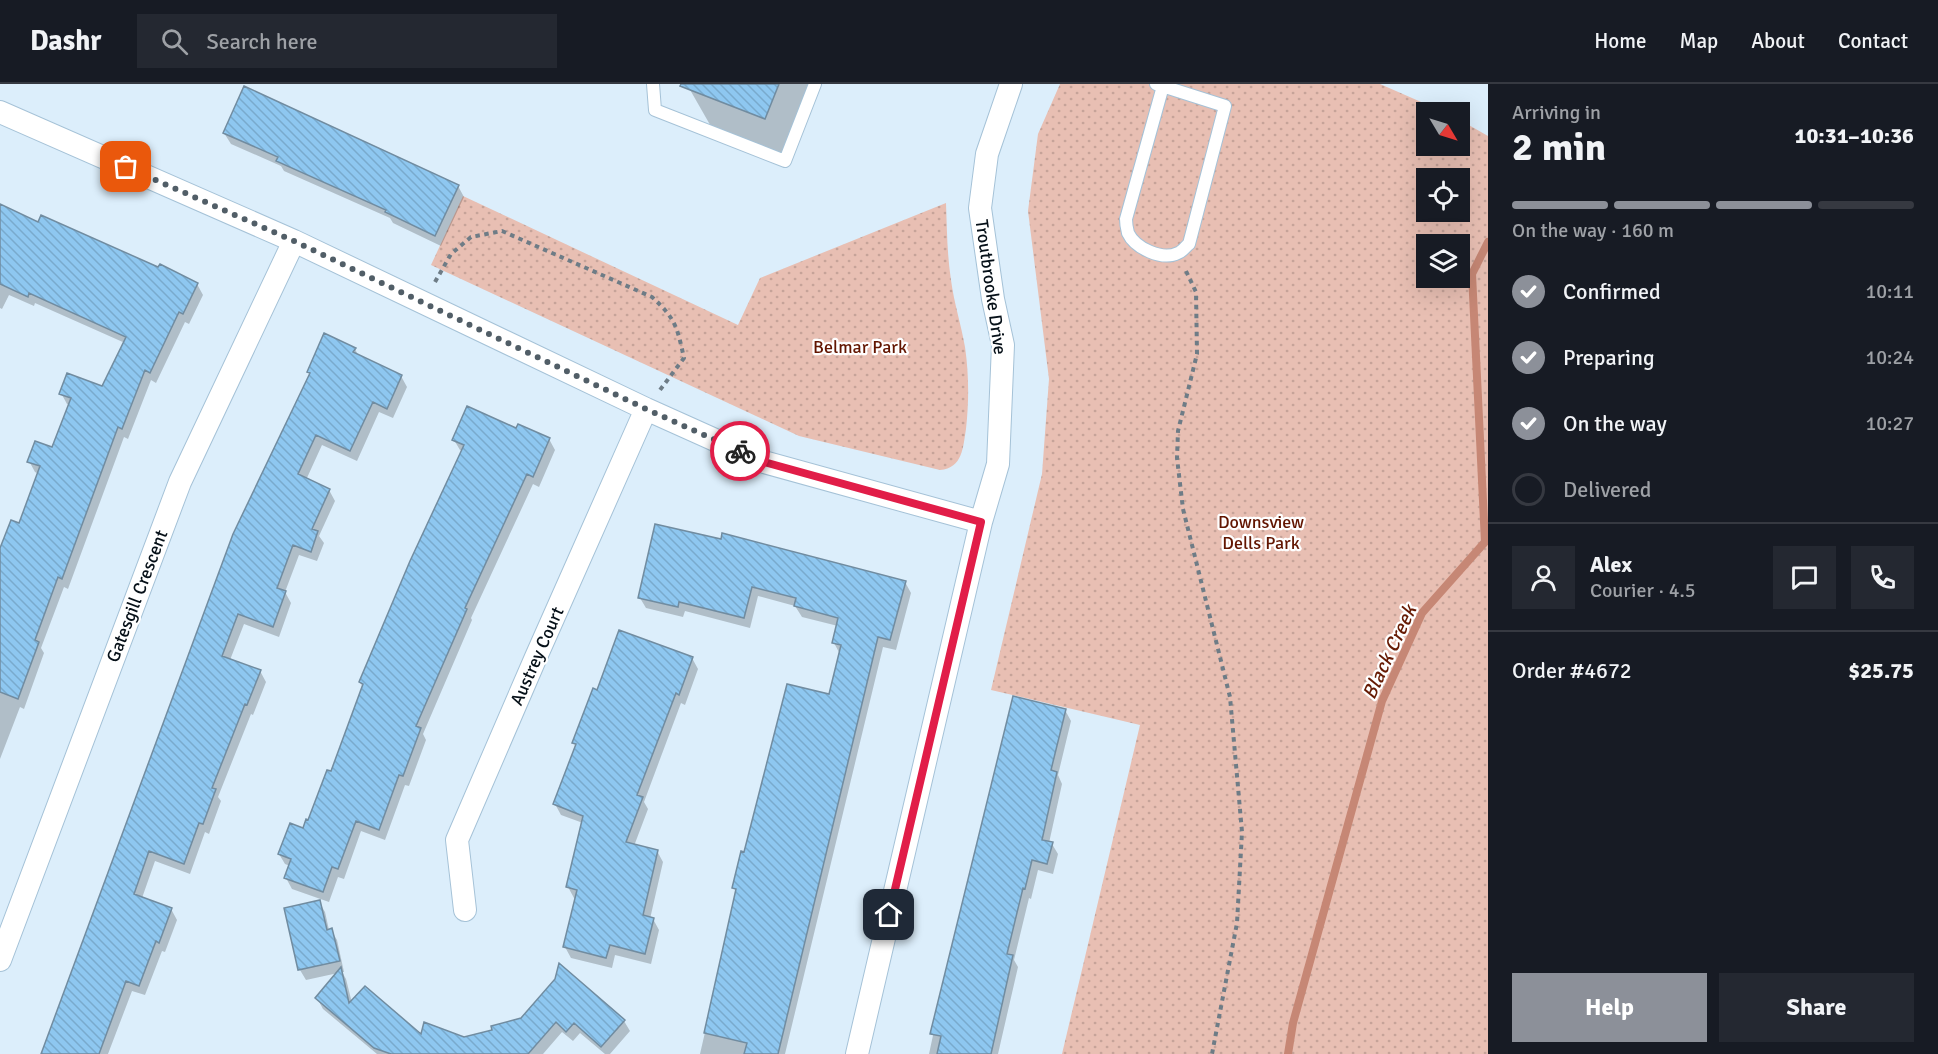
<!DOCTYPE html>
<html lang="en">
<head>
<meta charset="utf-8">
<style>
  body { margin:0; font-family:Signika,sans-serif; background:#242831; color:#f1f3f6; height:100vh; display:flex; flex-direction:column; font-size:22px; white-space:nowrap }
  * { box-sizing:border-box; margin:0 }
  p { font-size:20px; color:#9ea1a6 }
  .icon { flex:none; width:33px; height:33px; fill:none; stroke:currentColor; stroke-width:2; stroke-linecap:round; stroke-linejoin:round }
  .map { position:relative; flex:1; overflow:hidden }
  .details { display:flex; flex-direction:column; background:#171b24; width:450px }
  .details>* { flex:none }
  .needle { width:39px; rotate:128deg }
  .tools { position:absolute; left:1416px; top:18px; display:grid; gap:12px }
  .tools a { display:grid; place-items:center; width:54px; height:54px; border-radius:0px; background:#171b24; box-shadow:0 6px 24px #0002; font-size:30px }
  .pin { position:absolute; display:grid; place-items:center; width:51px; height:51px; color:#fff; margin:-26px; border-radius:12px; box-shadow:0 3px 9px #0006 }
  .courier { position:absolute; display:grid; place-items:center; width:60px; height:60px; margin:-30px; border:4px solid #e11d48; border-radius:50%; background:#fff; color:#222; box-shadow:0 2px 8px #0007 }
  .summary em { font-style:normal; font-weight:800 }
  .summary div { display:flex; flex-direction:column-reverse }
  .summary { display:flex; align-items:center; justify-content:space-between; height:102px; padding:0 24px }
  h1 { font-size:39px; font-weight:800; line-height:45px }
  .bar { display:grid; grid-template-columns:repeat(4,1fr); gap:9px 6px; align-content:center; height:72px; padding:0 24px }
  .bar i { height:8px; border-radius:4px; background:#363941 }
  .bar .active { background:#8c9099 }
  .bar p { grid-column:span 4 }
  .line { display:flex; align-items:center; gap:15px; padding:0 24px; border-top:2px solid #363941 }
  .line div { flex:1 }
  .round { display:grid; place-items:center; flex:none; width:63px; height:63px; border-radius:0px; background:#242831 }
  ol { padding:0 24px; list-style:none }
  li { display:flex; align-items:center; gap:18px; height:66px }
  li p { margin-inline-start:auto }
  li .icon { padding:6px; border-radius:50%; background:#8c9099; color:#fff; stroke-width:4 }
  li:last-child { color:#9ea1a6 }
  li i { width:33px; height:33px; border:3px solid #363941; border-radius:50% }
  .primary-button { display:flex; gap:12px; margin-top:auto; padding:12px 24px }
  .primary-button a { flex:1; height:69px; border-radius:0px; background:#8c9099; color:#fff; font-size:24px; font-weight:800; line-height:69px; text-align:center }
  .primary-button a+a { background:#242831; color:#f1f3f6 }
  header { display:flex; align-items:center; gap:36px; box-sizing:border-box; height:84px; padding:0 30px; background:#171b24; border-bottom:2px solid #363941 }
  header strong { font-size:28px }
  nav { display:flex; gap:33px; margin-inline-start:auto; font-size:21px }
  .search { width:420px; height:54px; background:#242831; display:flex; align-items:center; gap:15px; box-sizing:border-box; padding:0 21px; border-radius:0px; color:#9ea1a6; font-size:22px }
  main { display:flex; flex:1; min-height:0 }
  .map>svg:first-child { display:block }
</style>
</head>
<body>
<header>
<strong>Dashr</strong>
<div class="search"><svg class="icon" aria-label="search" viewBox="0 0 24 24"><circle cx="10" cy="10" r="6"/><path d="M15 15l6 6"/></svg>Search here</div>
<nav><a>Home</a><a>Map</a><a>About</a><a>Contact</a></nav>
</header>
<main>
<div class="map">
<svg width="1488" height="970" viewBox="0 0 1488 970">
  <defs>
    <pattern id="park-dots" width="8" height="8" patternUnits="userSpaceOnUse" patternTransform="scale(1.5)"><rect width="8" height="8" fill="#e8bfb3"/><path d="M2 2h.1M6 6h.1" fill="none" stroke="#c6a399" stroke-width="1.8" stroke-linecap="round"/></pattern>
    <pattern id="building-back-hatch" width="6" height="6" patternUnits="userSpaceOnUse" patternTransform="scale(1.5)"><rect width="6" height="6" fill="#8ec7f0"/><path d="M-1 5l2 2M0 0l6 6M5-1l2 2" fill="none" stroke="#79aacd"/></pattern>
  </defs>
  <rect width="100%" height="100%" fill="#dceefb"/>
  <path fill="url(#park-dots)" fill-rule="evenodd" d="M1060,0h320l64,28h-18v34h34v-26l28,16v918h-426l78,-329 -149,-35 51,-216 7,-95 -21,-168 10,-77zM1426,94h34v34h-34zM1426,160h34v34h-34z
    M463,112l275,129 22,-47 186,-75c1,26 1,51 5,77 3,23 10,44 14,67 4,27 4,55 1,82 -3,18 -3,39 -26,41l-141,-34 -368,-171z"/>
  <path fill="#0003" d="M690,0h129l-30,76 -76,-30 -24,-42z
    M224,49l234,53 6,11 -23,49 -48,-23 -3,-5 -106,-47 -3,-5 -50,-22z
    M0,122l39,18 158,60 6,11 -14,29 -4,-2 -29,61 -5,-3 -23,59 -4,-2 -56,152 -4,-2 -23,61 3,5 -20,56 -4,-2 -20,52v-207l20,-27 19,-51 -4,-2 -6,-11 24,-12 17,-44 -3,-1 -6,-11 42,-5 22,-45 -90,-40 -1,3 -25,-11 -7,14 -2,-1z
    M355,265l4,8 42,19 6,11 -14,31 -14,-6 -22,49 -35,-16 -16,35 23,10 6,11 -16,35 5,7 -7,18 -18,-6 -14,37 6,11 -12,34 -35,-13 -14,36 30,11 6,11 -13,33 -2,-1 -33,83 3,4 -12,33 -4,-2 -15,42 -35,-13 -13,37 29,11 6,11 -12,32 -3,-1 -17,44 -13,-4 -24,63h-66l269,-679 -2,-3z
    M517,346l32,9 6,11 -16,37 -6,-3 -62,134 1,2 -49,114 3,6 -17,46 -4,-1 -20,55 -24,-9 -17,48 -6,-2 -9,25 -37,-13 -6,-11 4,-12 -5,-2 -6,-10 30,-32 23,-49 31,-86 -3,-5 103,-231 -3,-1 -6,-10z
    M656,442l249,56 6,11 -15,57 -13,-3 -98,407h-85l37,-161 -3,-5 11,-34 86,-158 9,-42 -6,-11 4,-17 -36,-9 -7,-11 -37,-10 -8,32 -65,-17 -2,6 -37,-9 -6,-10z
    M692,574l6,11 -13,36 -4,-2 -37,99 4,7 -14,37 23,5 6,11 -13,57h3l6,11 -8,34 -36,-9 -3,13 -41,-10 -6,-11 12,-49h-3l-6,-11 15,-64 -22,-8 -6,-11 21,-57 -2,-4 24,-51z
    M1065,626l6,11 -13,54 4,9 -13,59 3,1 6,10 -5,20 -15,-4 -7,29 -2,-1 -15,62 4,7 -20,87h-69l24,-112z
    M319,818l6,10 4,18h2l6,10 7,32h-2l4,7 6,24 105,51h-80l-54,-45 -6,-11 21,-25 -32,7 -6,-10z
    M522,936l102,1 6,10 -20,23h-5l-25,-21 -7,8 -11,-9 -19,22h-75l26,-23z"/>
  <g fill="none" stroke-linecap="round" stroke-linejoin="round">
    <path stroke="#c68775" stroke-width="8" d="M1288,970l5,-31 89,-322 40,-88 63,-71 -13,-268 16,-32"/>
  </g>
  <path fill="url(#building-back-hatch)" stroke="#718ca0" stroke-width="1.5" d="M681,0h98l-14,35 -85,-33z
    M244,2l215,99 -24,51 -50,-24 1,-2 -110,-49 2,-4 -55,-24z
    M0,120l38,18 3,-7 117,52 2,-3 38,19 -15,31 -4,-2 -29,61 -5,-3 -23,59 -4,-2 -56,152 -4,-2 -23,63 4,2 -21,57 -18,-7v-144l11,-28 8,3 21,-57 -13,-4 8,-21 17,6 19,-49 -12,-4 8,-21 35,13 24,-49 -97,-44 -1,4 -28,-13z
    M324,249l32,15 -3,4 49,23 -15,34 -14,-7 -23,49 -34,-16 -18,39 32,15 -18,40 6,2 -7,21 -18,-7 -16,43 9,3 -13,36 -35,-13 -16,42 39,14 -14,35 -2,-1 -33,84 4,1 -13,35 -4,-1 -15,41 -35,-13 -15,43 38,14 -13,35 -3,-2 -17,45 -13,-5 -27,73h-58l192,-520 77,-161 -3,-1z
    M467,322l49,22 2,-4 32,14 -17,39 -6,-3 -62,134 2,1 -51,117 5,2 -18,48 -4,-1 -20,55 -23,-9 -18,48 -6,-2 -9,25 -39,-14 7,-19 -13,-5 12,-31 13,5 3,-9 2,1 19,-50 4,1 32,-87 -4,-2 51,-121 54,-116 -12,-5z
    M655,440l66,15 1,-6 184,48 -16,59 -12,-3 -100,417h-34l3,-11 -43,-10 32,-144 -4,-1 9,-37 3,1 43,-168 42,10 12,-49 -9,-2 6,-25 -44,-12 2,-8 -44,-11 -8,31 -65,-16 -1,5 -40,-9z
    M619,546l74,27 -14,38 -3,-2 -39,102 6,2 -17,45 32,8 -15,65 11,3 -9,36 -35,-9 -4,13 -43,-11 14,-57 -11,-3 17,-71 -30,-12 23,-60 -4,-1 21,-55 4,2z
    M1013,612l53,13 -15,61 6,2 -15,68 11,2 -6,22 -15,-4 -7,29 -2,-1 -16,66 6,1 -22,99h-54l4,-18 -11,-2z
    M320,816l7,30 5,-2 8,33 -42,9 -14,-62z
    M559,879l66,57 -24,27 -27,-24 -8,9 -10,-10 -28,32h-137l-17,-6 -59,-50 26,-31 8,36 16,-17 56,48 3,-12 40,15 28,-7 -1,-4 30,-8 34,-39z"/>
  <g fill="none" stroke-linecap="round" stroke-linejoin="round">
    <g stroke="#a5c2d7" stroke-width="14">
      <path id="lane" d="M653,0l2,26 130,51 30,-77
        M1156,0l69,22 -36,138c-3,2 -7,8 -11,9 -16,8 -43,-5 -50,-20 -1,-4 -2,-10 -2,-14l37,-133"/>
    </g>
    <g stroke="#a5c2d7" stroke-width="24">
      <path id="street" d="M0,28l294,129 352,168 118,53 217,60
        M465,826l-8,-70 79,-183 110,-248
        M0,876l180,-478 114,-241
        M857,970l124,-532 17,-58 5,-119 -10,-46 -13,-91 7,-54 24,-70"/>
    </g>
    <path stroke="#6e7c86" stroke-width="4" stroke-dasharray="4.5 4.5" stroke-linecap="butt" d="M1186,187l10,21 1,62 -19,77 -1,27 6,51 47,188 12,135 -5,91 -25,131
      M435,198l16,-28 20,-17 31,-6 150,66c24,22 25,30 32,61l-24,32"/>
    <use href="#lane" stroke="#fff" stroke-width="12"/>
    <use href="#street" stroke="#fff" stroke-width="22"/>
  </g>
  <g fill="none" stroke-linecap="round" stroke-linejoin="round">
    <path stroke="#515e67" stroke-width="6" stroke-dasharray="0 10.8" d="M126,83l168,74 352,168 94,42"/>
    <path stroke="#e11d48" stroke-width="8" d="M740,367l24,11 217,60 -92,393"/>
  </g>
  <g text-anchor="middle" stroke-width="4.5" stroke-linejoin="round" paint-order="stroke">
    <g font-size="18" fill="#061018" stroke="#fff">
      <text transform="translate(991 203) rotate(82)" y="6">Troutbrooke Drive</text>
      <text transform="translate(137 512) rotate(-69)" y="6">Gatesgill Crescent</text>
      <text transform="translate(537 572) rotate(-66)" y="6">Austrey Court</text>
    </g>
    <g font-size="18" fill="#621500" stroke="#fff">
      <text x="860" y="269">Belmar Park</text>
      <text x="1261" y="444">Downsview<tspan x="1261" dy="21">Dells Park</tspan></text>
    </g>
    <g font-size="20" font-style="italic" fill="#661a03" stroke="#fff">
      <text transform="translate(1389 568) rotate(-65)" y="7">Black Creek</text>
    </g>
  </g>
</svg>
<div class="tools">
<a><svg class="needle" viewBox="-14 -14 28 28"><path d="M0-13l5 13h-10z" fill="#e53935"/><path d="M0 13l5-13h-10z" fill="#9ea1a6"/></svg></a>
<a><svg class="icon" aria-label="locate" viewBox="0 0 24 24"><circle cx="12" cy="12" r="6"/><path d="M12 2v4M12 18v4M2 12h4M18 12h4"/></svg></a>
<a><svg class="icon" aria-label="layers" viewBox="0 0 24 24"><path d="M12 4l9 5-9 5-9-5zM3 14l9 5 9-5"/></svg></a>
</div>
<div class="pin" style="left:126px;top:83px;background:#ea580c"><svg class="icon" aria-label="bag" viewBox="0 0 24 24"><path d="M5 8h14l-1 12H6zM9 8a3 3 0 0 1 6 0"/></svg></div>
<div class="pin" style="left:889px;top:831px;background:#1f2937"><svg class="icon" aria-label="home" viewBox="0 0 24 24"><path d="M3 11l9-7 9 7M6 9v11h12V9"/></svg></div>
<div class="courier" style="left:740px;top:367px"><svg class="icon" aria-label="bike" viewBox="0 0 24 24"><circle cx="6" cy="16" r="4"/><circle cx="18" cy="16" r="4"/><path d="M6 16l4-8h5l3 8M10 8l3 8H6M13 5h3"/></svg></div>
</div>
<section class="details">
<div class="summary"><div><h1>2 min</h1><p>Arriving in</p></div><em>10:31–10:36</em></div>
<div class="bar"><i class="active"></i><i class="active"></i><i class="active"></i><i></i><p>On the way · 160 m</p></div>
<ol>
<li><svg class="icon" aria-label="check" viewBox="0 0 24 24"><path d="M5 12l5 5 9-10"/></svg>Confirmed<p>10:11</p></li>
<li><svg class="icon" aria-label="check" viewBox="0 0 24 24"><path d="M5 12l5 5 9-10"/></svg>Preparing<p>10:24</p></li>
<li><svg class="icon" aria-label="check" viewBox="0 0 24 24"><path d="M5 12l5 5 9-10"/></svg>On the way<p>10:27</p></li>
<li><i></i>Delivered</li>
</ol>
<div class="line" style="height:108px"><a class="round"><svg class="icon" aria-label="person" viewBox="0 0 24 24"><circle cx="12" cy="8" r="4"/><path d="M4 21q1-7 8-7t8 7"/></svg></a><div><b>Alex</b><p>Courier · 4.5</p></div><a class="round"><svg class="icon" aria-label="chat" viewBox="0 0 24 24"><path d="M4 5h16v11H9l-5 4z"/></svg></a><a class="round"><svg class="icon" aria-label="phone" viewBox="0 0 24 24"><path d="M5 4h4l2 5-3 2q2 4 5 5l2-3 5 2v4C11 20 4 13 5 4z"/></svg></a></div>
<div class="line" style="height:78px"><div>Order #4672</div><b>$25.75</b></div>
<div class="primary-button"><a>Help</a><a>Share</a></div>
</section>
</main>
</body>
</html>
